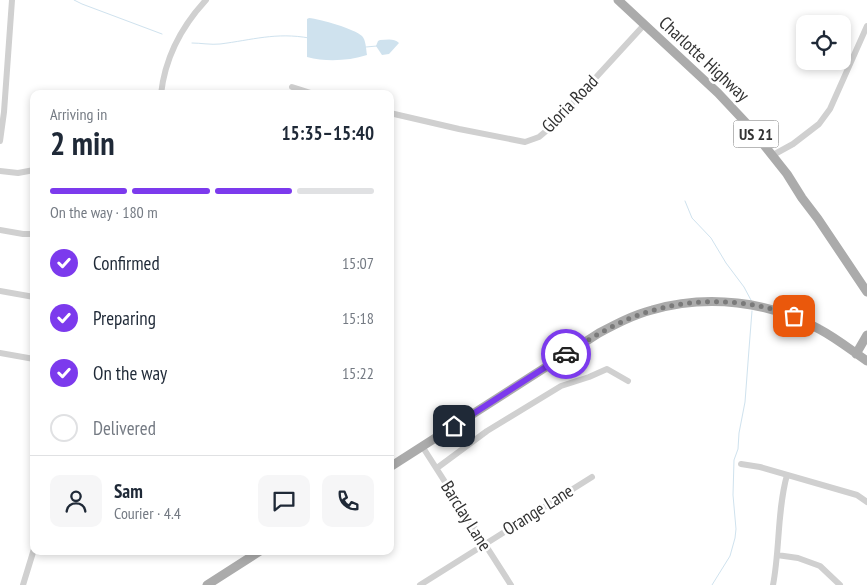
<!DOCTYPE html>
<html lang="en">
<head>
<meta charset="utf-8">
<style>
  body { margin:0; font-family:"PT Sans Narrow",sans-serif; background:#f6f6f7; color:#1f2937; height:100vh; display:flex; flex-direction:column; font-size:19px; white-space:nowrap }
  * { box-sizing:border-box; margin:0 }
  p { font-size:16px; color:#747a83 }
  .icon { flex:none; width:28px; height:28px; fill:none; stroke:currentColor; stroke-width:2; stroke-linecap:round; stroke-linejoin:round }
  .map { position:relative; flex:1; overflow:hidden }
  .sheet { position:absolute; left:30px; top:90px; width:364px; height:465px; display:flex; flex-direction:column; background:#fff; border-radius:10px; box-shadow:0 2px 8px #0003 }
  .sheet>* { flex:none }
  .buttons { position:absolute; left:796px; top:15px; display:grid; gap:10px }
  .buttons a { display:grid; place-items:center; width:55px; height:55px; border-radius:10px; background:#fff; box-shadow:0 2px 8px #0003; font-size:25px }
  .pin { position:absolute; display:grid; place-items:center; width:42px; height:42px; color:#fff; margin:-21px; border-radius:10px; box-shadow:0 2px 8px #0006 }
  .courier { position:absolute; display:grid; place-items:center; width:50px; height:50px; margin:-25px; border:4px solid #7c3aed; border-radius:50%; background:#fff; color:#222; box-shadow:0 1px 6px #0007 }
  .headline em { font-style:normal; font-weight:700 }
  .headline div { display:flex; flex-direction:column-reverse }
  .headline { display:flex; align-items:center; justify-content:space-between; height:85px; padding:0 20px }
  h1 { font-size:32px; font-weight:700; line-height:38px }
  .bar { display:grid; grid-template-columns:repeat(4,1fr); gap:8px 5px; align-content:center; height:60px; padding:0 20px }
  .bar i { height:6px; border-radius:4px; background:#e0e1e3 }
  .bar .current { background:#7c3aed }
  .bar p { grid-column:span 4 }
  .line { display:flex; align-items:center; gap:12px; padding:0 20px; border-top:1px solid #e0e1e3 }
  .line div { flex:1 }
  .round { display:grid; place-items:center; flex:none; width:52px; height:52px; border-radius:10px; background:#f6f6f7 }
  ol { padding:0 20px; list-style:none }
  li { display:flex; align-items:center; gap:15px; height:55px }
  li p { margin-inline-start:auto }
  li .icon { padding:5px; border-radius:50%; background:#7c3aed; color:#fff; stroke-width:4 }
  li:last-child { color:#747a83 }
  li i { width:28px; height:28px; border:2px solid #e0e1e3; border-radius:50% }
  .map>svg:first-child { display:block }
</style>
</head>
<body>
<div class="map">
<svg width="867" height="585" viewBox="0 0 867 585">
  <rect width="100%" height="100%" fill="#fff"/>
  <path fill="#cfe2ee" d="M309,18c11,1 46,11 53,18 4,4 4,13 5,19 -19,6 -41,7 -60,2v-38z
    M380,40c7,0 14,-2 19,3l-10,11 -7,1 -6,-9 2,-5z"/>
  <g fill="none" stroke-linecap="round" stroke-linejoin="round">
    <path stroke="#cfe2ee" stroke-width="1" d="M74,0l8,4 80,30
      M192,43c9,0 19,2 28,1 32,-4 56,-12 89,-6
      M366,47l11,-1
      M685,201l7,17 19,20 15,25 18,24 8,15
      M712,585l18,-29 5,-18 1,-9 -3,-34 1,-35 4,-11 1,-16 6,-31 4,-53 3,-38"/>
    <path stroke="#d0d0d0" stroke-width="6" d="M292,87l22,7
      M161,94c4,-36 21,-68 45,-94
      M390,113l69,16 66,13 14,-5 13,-11 26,-29 66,-72
      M0,141l4,-29 8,-112
      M773,155l20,-11 26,-20 11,-15 37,-83
      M0,171l18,2 16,-3
      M0,230l23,4h11
      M0,291l34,6
      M0,353l34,6
      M422,446l89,139
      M741,464l19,3 97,28 10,7
      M437,468l50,-37 74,-45 28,-9 18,-8 21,12
      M777,555l21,3 22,8 20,19
      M23,585l11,-36
      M420,585l172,-108
      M773,585c7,-36 4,-74 14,-110"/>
    <path stroke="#ababab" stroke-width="9" d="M618,0l100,93 30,32 39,49 15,24 16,21 49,73
      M856,354l11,-19
      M390,467l209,-134c17,-9 34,-18 53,-23 55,-16 117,-9 167,19 17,9 32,21 48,32
      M207,585l53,-34"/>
  </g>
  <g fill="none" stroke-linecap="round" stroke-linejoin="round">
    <path stroke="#7a7a7a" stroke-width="5" stroke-dasharray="0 9" d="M566,354c19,-12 39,-25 60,-34 44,-19 92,-23 138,-13 10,2 20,6 30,9"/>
    <path stroke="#7c3aed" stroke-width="6" d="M454,426l112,-72"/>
  </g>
  <g text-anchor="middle" stroke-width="5" stroke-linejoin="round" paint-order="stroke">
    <rect fill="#fff" stroke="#707070" stroke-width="1" x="733.5" y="120.5" width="45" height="27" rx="4"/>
    <g font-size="16" font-weight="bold" fill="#333">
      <text x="756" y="140">US 21</text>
    </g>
    <g font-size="18" fill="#333" stroke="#fff">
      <text transform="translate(704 59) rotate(43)" y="6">Charlotte Highway</text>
      <text transform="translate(570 104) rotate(-46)" y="6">Gloria Road</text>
      <text transform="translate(538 510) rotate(-32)" y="6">Orange Lane</text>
      <text transform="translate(466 516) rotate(58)" y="6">Barclay Lane</text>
    </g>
  </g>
</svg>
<div class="buttons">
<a><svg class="icon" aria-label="locate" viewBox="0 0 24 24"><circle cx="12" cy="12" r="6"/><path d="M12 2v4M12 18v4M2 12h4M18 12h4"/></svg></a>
</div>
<div class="pin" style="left:794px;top:316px;background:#ea580c"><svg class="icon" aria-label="bag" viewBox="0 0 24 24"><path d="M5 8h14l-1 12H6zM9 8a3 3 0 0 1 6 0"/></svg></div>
<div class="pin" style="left:454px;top:426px;background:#1f2937"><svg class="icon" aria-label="home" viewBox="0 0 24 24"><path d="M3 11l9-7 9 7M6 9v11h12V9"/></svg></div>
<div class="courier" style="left:566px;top:354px"><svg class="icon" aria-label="car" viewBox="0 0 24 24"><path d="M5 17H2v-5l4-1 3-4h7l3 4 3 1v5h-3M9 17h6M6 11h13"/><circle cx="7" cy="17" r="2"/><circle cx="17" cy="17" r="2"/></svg></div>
<section class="sheet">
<div class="headline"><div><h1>2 min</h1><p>Arriving in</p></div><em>15:35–15:40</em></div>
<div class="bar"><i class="current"></i><i class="current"></i><i class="current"></i><i></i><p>On the way · 180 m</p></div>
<ol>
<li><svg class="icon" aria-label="check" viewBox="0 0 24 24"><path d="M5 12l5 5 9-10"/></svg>Confirmed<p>15:07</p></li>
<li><svg class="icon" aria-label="check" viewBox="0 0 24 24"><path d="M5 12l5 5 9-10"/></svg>Preparing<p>15:18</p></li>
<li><svg class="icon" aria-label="check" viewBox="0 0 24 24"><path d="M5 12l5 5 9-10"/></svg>On the way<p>15:22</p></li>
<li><i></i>Delivered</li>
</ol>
<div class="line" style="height:90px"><a class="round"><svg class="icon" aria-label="person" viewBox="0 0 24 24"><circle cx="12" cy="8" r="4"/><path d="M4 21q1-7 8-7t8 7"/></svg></a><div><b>Sam</b><p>Courier · 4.4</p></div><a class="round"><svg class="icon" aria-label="chat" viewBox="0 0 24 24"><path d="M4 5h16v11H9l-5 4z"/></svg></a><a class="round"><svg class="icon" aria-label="phone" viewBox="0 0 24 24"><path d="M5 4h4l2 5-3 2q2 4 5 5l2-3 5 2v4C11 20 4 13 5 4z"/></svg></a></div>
</section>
</div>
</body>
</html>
